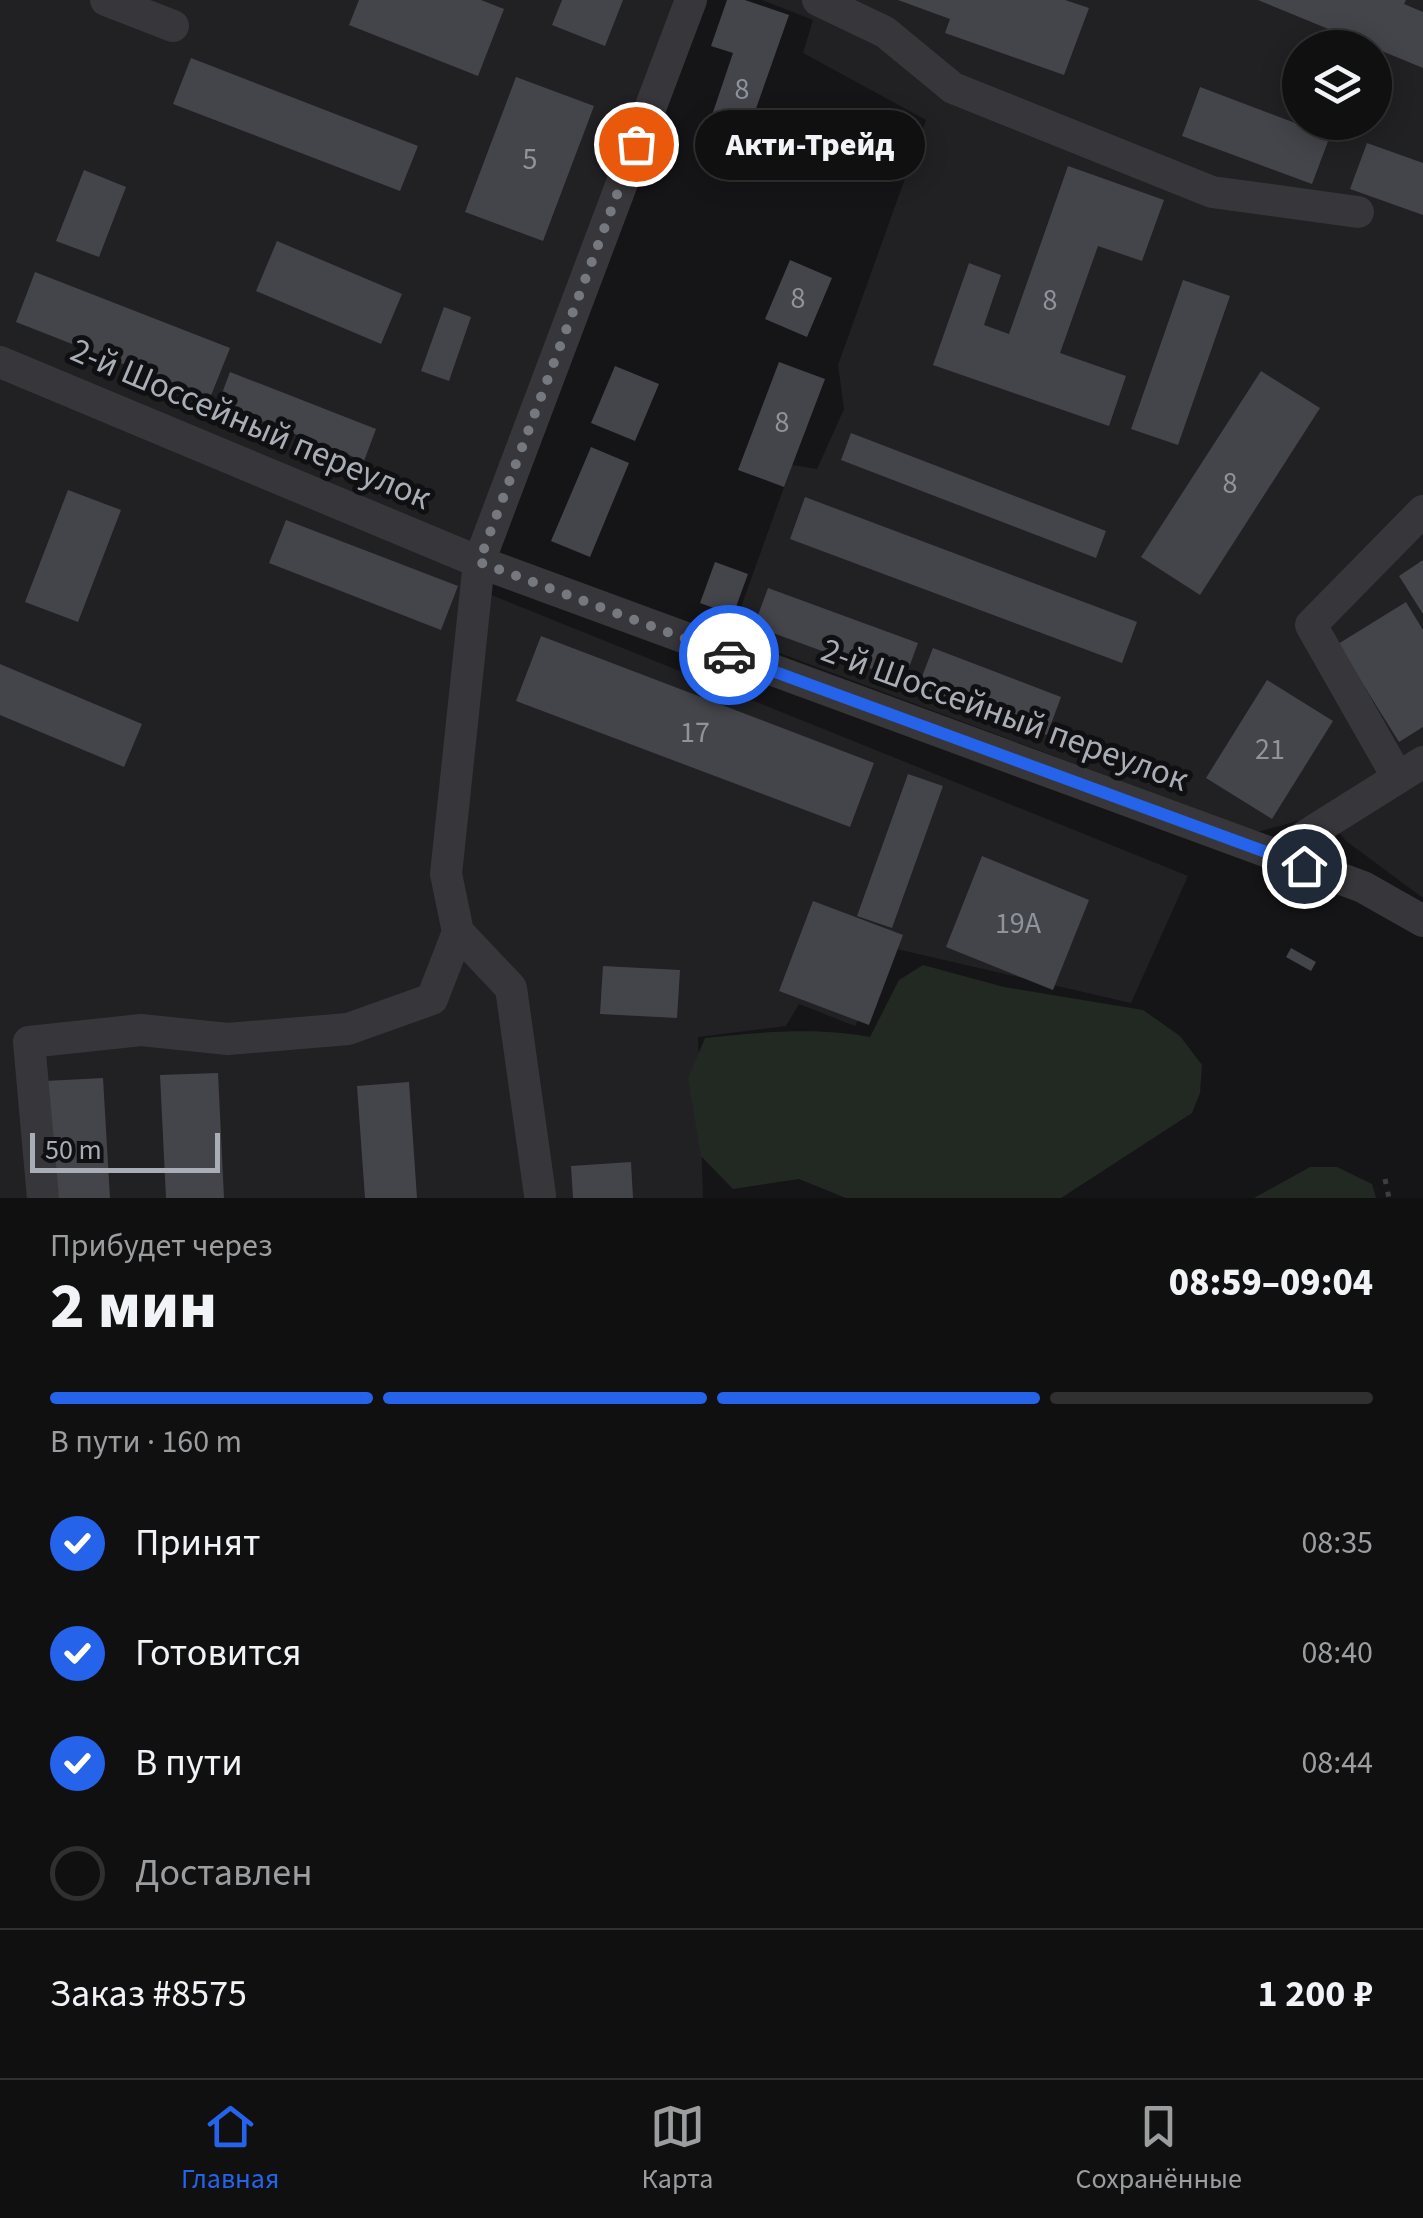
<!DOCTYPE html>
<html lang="ru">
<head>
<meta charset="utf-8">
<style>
  body { margin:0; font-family:"Source Sans 3",sans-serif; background:#19191a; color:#f1f3f6; height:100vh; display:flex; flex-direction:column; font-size:38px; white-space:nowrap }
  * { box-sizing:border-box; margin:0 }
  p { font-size:32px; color:#9c9d9f }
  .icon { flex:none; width:55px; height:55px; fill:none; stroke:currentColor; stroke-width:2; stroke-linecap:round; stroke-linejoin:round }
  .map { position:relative; height:1198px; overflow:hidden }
  .panel { display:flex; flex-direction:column; background:#101011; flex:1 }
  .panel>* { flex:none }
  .controls { position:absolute; left:1282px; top:30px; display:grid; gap:20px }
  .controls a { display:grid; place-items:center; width:110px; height:110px; border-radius:50%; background:#101011; box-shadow:0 5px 25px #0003,0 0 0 2px #303031; font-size:50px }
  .scale { position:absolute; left:30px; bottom:25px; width:190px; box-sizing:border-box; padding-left:10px; border:5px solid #a8adb6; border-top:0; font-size:28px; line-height:35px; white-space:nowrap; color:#a8adb6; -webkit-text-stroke:8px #101012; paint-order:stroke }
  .pin { position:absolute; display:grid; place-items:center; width:85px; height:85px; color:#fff; margin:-42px; border:5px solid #fff; border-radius:50%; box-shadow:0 2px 10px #0007 }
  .courier { position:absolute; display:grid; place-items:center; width:100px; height:100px; margin:-50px; border:8px solid #2563eb; border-radius:50%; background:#fff; color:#222; box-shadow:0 2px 12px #0007 }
  .bubble { position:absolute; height:70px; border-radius:35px; background:#101011; box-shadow:0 5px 25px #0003,0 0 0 2px #303031; font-size:32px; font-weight:800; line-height:70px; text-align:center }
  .headline em { font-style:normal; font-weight:800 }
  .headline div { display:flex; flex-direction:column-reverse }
  .headline { display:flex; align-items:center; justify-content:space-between; height:170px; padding:0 50px }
  h1 { font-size:65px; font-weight:800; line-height:75px }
  .bar { display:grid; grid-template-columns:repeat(4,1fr); gap:15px 10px; align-content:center; height:120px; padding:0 50px }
  .bar i { height:12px; border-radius:8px; background:#303031 }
  .bar .selected { background:#2563eb }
  .bar p { grid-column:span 4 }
  .line { display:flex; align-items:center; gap:25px; padding:0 50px; border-top:2px solid #303031 }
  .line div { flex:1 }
  ol { padding:0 50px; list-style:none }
  li { display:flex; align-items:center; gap:30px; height:110px }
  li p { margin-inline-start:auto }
  li .icon { padding:10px; border-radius:50%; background:#2563eb; color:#fff; stroke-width:4 }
  li:last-child { color:#9c9d9f }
  li i { width:55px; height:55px; border:5px solid #303031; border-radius:50% }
  .menu { display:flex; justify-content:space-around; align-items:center; height:140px; border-top:2px solid #303031; background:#101011; font-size:28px; color:#9c9d9f }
  .menu a { display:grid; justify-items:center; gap:5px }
  .menu .selected { color:#2563eb }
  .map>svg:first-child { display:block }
</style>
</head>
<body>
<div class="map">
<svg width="1423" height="1198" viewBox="0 0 1423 1198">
  <rect width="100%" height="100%" fill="#151517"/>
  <path fill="#212124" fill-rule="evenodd" d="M0,0h691l-217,588 714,288 -57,127 -239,-55 -37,78 -56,-22 -13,22 -88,11 5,161h-703z
    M762,0h661v898l-77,-57 -22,-27 -67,18 -526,-197 61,-170 25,4 27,-60 -6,-44 88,-245 -123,-67 10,-33zM1300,48h75v74h-75z"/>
  <path fill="#222922" d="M923,965l81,22 139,23 37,26 22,29 -2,28 -8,20 -131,85h-215l-47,-19 -66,10 -32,-33 -13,-78 17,-40c58,-6 108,-11 165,-1l29,-57z
    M1310,1167h27l35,17 4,14h-122z"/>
  <path fill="#44454a" d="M359,0h122l23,9 -26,67 -129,-51z
    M562,0h61l-18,46 -53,-21z
    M727,0h18l44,15 -43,122 -37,-13 24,-71 -22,-7z
    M898,0h167l24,8 -25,67 -119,-42 5,-14z
    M1258,0h148l-2,4 19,8v56z
    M191,58l227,88 -18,45 -227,-87z
    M516,77l78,29 -51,135 -78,-29z
    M1200,87l130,49 -18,48 -130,-48z
    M1367,143l56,20v52l-73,-26z
    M1068,166l96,34 -22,61 -44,-15 -38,107 66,23 -17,50 -176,-61 36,-102 32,12 -17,50 25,9z
    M84,170l42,17 -27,70 -43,-16z
    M277,241l125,53 -21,50 -125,-53z
    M790,260l42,18 -25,59 -42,-18z
    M35,272l195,76 -20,50 -194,-76z
    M1183,280l47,16 -52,149 -47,-16z
    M444,307l27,10 -22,64 -28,-10z
    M779,362l46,17 -41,108 -46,-17z
    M615,366l44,18 -24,57 -44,-18z
    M1261,371l59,37 -120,187 -59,-38z
    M230,372l146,57 -12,32 -146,-57z
    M851,433l255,98 -10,27 -255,-98z
    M591,447l38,16 -39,94 -39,-16z
    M68,490l53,20 -43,112 -53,-20z
    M805,497l332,125 -15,41 -332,-124z
    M286,520l172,66 -17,44 -172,-67z
    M1423,560v54l-24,-38z
    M715,562l33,12 -15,41 -33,-12z
    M768,588l150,55 -14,38 -150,-55z
    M1406,602l17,28v97l-24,15 -61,-98z
    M541,636l333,127 -24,64 -334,-126z
    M933,648l128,49 -14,38 -129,-48z
    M0,664l142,60 -18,43 -124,-52z
    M1267,680l66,41 -61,98 -66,-41z
    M908,774l35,12 -51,142 -35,-12z
    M982,856l107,44 -36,90 -107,-43z
    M813,901l90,34 -34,90 -90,-34z
    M1291,948l25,14 -5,9 -25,-14z
    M603,966l77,4 -3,48 -77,-4z
    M218,1073l6,125h-58l-6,-123z
    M103,1078l7,120h-58l-7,-117z
    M409,1082l8,116h-52l-8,-112z
    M631,1162l2,36h-60l-2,-32z"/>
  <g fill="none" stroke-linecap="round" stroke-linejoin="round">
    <path stroke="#3d3e42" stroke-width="5" stroke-dasharray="5 8" stroke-linecap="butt" d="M1385,1179l4,19"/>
    <path stroke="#37373b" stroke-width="32" d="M106,0l67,26
      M818,0l67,32 68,56 259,104 146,20
      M0,362l479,200 884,325 60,34
      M1398,778l-87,-153 112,-114
      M1275,855l148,-93
      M540,1195l-29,-207 -53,-56 -12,-58 33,-312 212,-562
      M43,1198l-14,-156 112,-12 87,9 120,-10 84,-30 26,-67"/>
  </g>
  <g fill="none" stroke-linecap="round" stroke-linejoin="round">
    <path stroke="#75787e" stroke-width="10" stroke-dasharray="0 18" d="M636,144l-157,418 250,93"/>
    <path stroke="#2563eb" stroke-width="12" d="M729,655l575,211"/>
  </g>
  <g text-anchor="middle" stroke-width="10" stroke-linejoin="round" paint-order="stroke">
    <g font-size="30" fill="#8f939b">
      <text x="742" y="99">8</text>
      <text x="530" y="169">5</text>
      <text x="798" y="308">8</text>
      <text x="1050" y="310">8</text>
      <text x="782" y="432">8</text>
      <text x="1230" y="493">8</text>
      <text x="695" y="742">17</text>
      <text x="1270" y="759">21</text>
      <text x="1018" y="933">19А</text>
    </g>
    <g font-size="35" fill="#a8adb6" stroke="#101012">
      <text transform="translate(251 423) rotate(23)" y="12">2-й Шоссейный переулок</text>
      <text transform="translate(1005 714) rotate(20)" y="12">2-й Шоссейный переулок</text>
    </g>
  </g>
</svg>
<div class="controls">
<a><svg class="icon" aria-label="layers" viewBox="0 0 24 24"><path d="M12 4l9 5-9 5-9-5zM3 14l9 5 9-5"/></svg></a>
</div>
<div class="scale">50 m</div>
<div class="pin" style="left:636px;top:144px;background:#ea580c"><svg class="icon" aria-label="bag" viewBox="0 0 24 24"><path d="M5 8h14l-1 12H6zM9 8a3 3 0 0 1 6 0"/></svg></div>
<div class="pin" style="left:1304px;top:866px;background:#1f2937"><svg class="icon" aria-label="home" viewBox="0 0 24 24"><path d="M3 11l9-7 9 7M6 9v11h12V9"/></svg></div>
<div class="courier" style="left:729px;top:655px"><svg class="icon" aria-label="car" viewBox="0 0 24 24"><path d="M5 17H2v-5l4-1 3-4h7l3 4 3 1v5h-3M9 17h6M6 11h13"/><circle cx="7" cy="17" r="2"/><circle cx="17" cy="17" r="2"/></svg></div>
<div class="bubble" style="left:695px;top:110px;width:230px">Акти-Трейд</div>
</div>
<section class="panel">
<div class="headline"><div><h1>2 мин</h1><p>Прибудет через</p></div><em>08:59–09:04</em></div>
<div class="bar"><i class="selected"></i><i class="selected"></i><i class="selected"></i><i></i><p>В пути · 160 m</p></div>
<ol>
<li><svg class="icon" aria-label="check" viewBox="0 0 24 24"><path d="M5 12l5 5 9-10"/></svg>Принят<p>08:35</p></li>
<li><svg class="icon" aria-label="check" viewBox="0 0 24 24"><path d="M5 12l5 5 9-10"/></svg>Готовится<p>08:40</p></li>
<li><svg class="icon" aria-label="check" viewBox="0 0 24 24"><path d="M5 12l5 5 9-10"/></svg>В пути<p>08:44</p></li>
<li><i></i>Доставлен</li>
</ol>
<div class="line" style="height:130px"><div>Заказ #8575</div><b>1 200 ₽</b></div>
</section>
<nav class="menu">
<a class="selected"><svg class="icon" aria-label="home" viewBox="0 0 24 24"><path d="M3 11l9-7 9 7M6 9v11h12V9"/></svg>Главная</a>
<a><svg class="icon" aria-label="map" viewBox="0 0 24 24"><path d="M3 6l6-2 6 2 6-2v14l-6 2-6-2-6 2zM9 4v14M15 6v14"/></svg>Карта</a>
<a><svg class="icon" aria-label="saved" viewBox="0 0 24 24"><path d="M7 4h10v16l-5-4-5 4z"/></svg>Сохранённые</a>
</nav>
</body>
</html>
